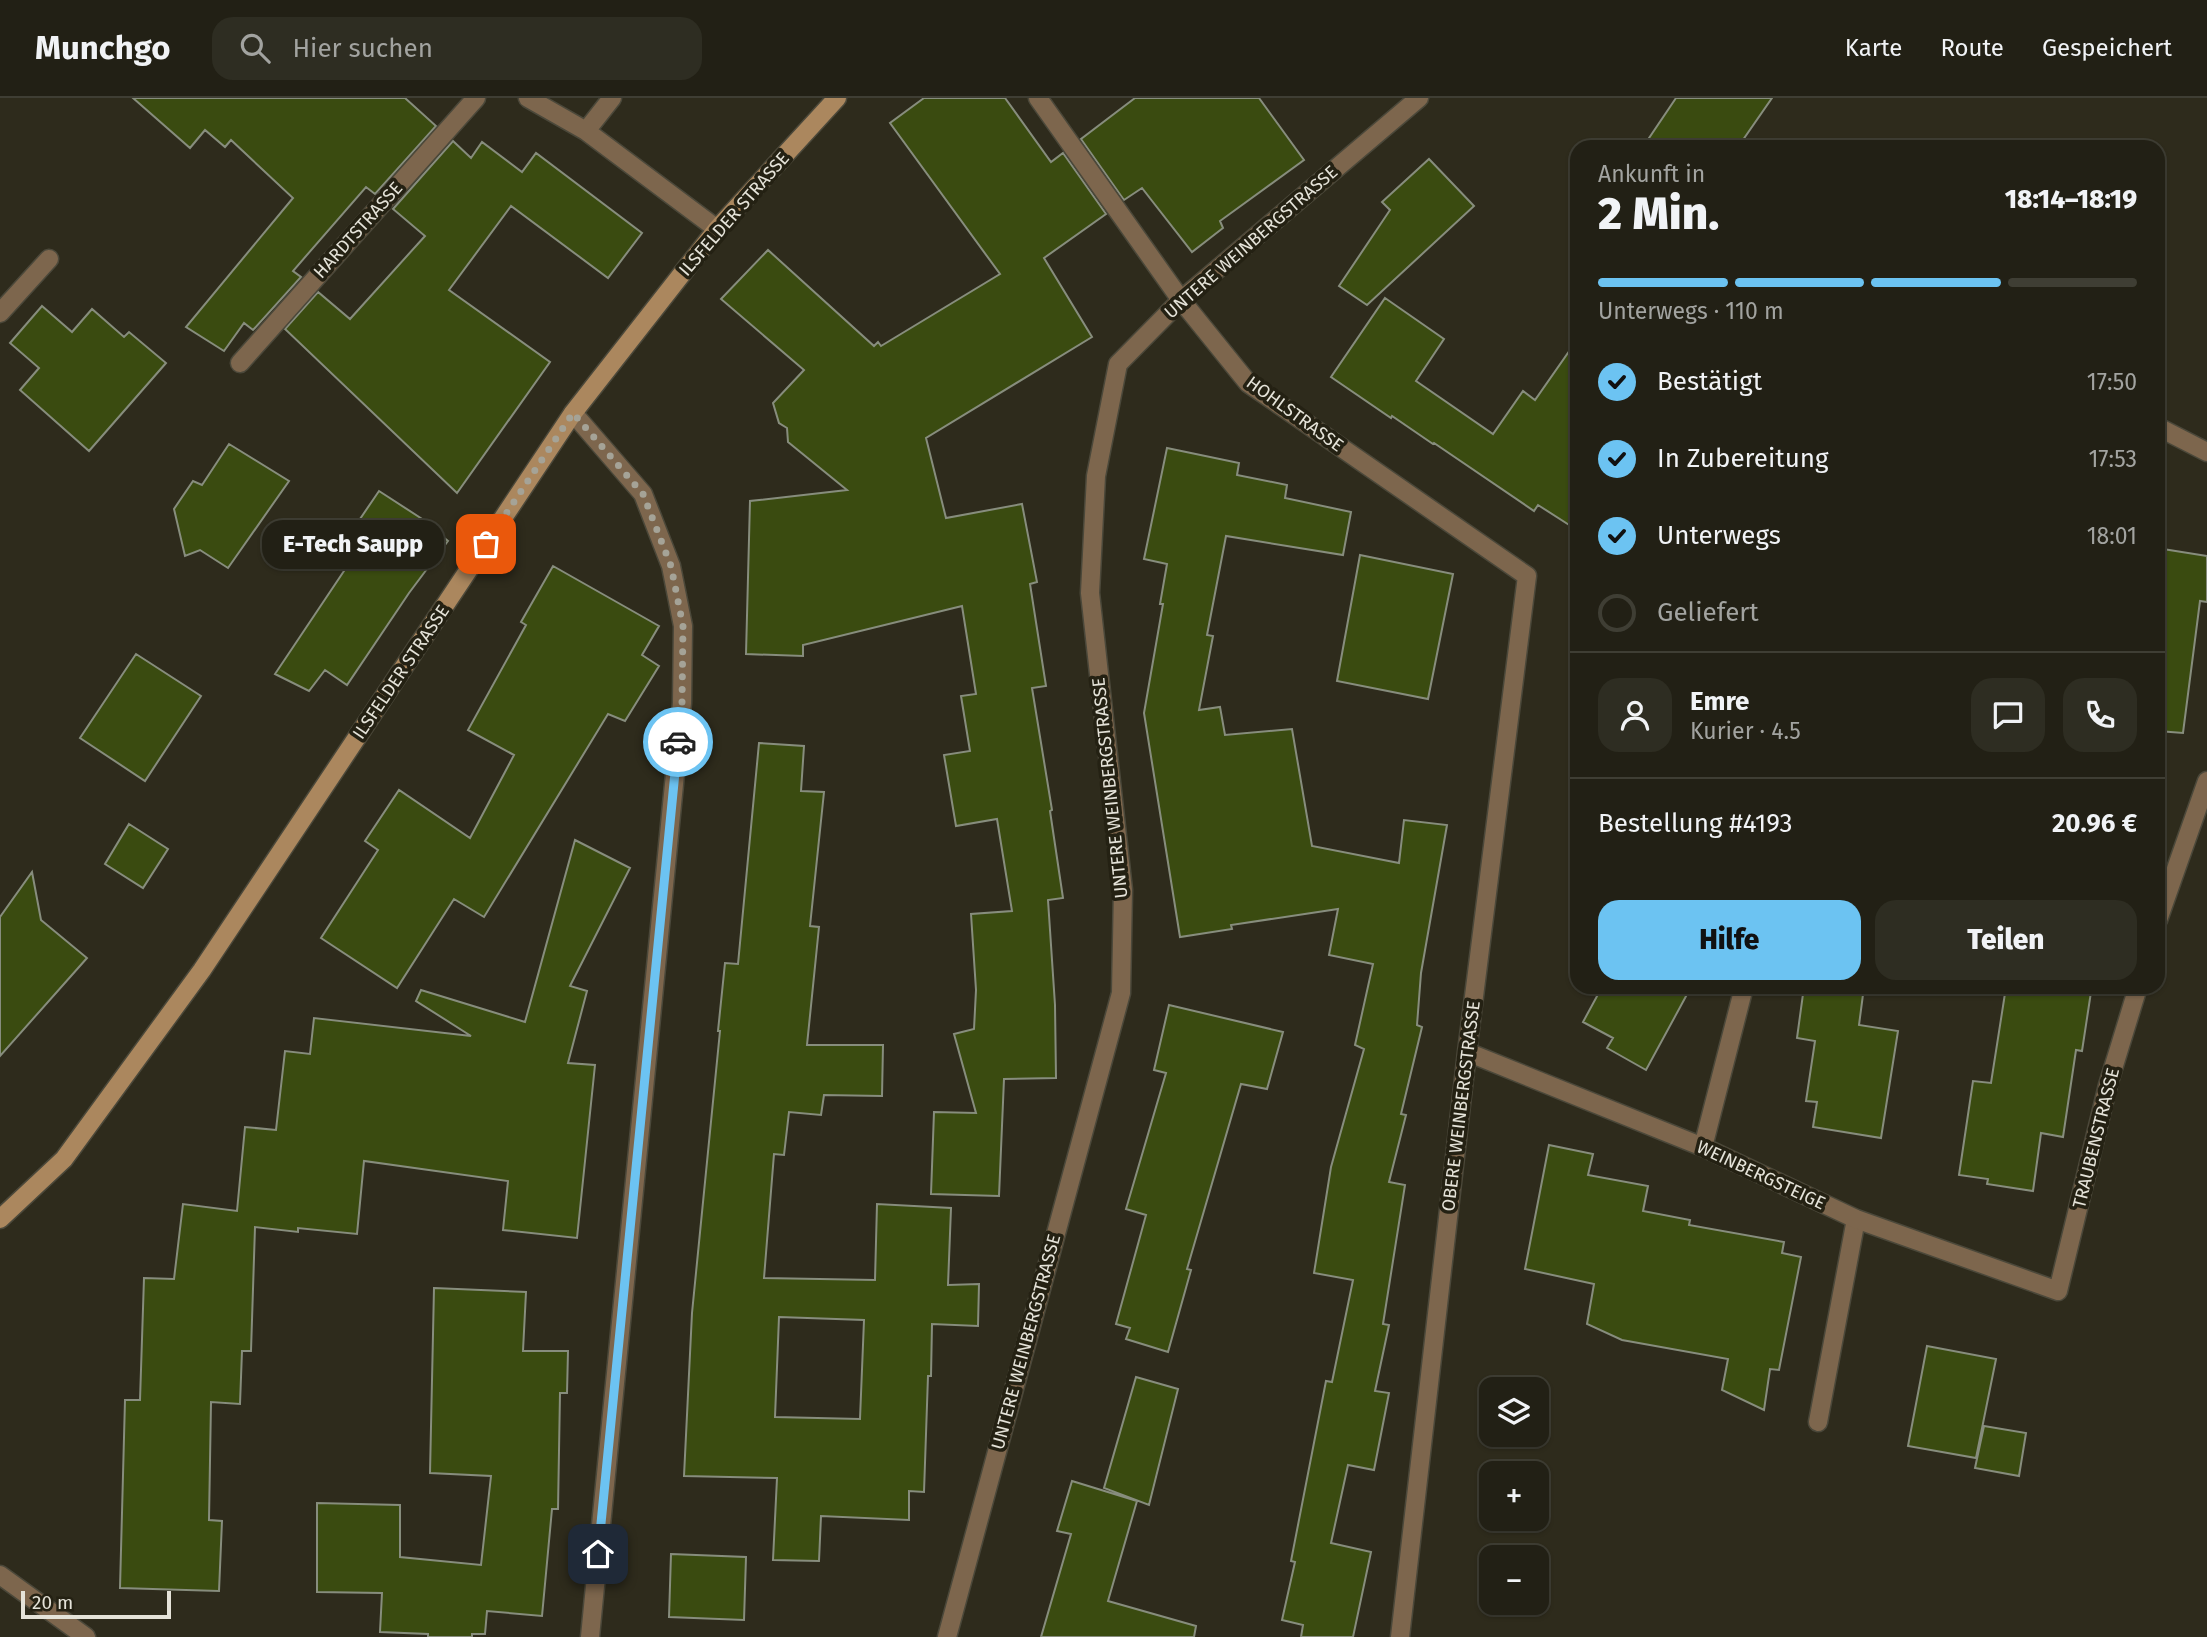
<!DOCTYPE html>
<html lang="de">
<head>
<meta charset="utf-8">
<style>
  body { margin:0; font-family:"Fira Sans",sans-serif; background:#2e2d22; color:#f1f3f6; height:100vh; display:flex; flex-direction:column; font-size:26px; white-space:nowrap }
  * { box-sizing:border-box; margin:0 }
  p { font-size:23px; color:#a2a3a0 }
  .icon { flex:none; width:38px; height:38px; fill:none; stroke:currentColor; stroke-width:2; stroke-linecap:round; stroke-linejoin:round }
  .map { position:relative; flex:1; overflow:hidden }
  .sheet { position:absolute; left:1570px; top:42px; width:595px; height:854px; display:flex; flex-direction:column; background:#222015; border-radius:21px; box-shadow:0 2px 5px #0004,0 0 0 2px #3f3e34 }
  .sheet>* { flex:none }
  .fabs { position:absolute; left:1479px; top:1279px; display:grid; gap:14px }
  .fabs a { display:grid; place-items:center; width:70px; height:70px; border-radius:14px; background:#222015; box-shadow:0 2px 5px #0004,0 0 0 2px #3f3e34; font-size:35px }
  .scale { position:absolute; left:21px; bottom:18px; width:150px; box-sizing:border-box; padding-left:7px; border:4px solid #e5e3d9; border-top:0; font-size:19px; line-height:24px; white-space:nowrap; color:#e5e3d9; -webkit-text-stroke:5px #242113; paint-order:stroke }
  .pin { position:absolute; display:grid; place-items:center; width:60px; height:60px; color:#fff; margin:-30px; border-radius:14px; box-shadow:0 4px 10px #0006 }
  .courier { position:absolute; display:grid; place-items:center; width:70px; height:70px; margin:-35px; border:5px solid #6cc3f2; border-radius:50%; background:#fff; color:#222; box-shadow:0 2px 9px #0007 }
  .bubble { position:absolute; height:49px; border-radius:21px; background:#222015; box-shadow:0 2px 5px #0004,0 0 0 2px #3f3e34; font-size:23px; font-weight:800; line-height:49px; text-align:center }
  .head em { font-style:normal; font-weight:800 }
  .head div { display:flex; flex-direction:column-reverse }
  .head { display:flex; align-items:center; justify-content:space-between; height:119px; padding:0 28px }
  h1 { font-size:46px; font-weight:800; line-height:52px }
  .bar { display:grid; grid-template-columns:repeat(4,1fr); gap:10px 7px; align-content:center; height:84px; padding:0 28px }
  .bar i { height:9px; border-radius:5px; background:#3f3e34 }
  .bar .current { background:#6cc3f2 }
  .bar p { grid-column:span 4 }
  .line { display:flex; align-items:center; gap:18px; padding:0 28px; border-top:2px solid #3f3e34 }
  .line div { flex:1 }
  .round { display:grid; place-items:center; flex:none; width:74px; height:74px; border-radius:21px; background:#2e2d22 }
  ol { padding:0 28px; list-style:none }
  li { display:flex; align-items:center; gap:21px; height:77px }
  li p { margin-inline-start:auto }
  li .icon { padding:7px; border-radius:50%; background:#6cc3f2; color:#111; stroke-width:4 }
  li:last-child { color:#a2a3a0 }
  li i { width:38px; height:38px; border:4px solid #3f3e34; border-radius:50% }
  .primary-button { display:flex; gap:14px; margin-top:auto; padding:14px 28px }
  .primary-button a { flex:1; height:80px; border-radius:21px; background:#6cc3f2; color:#111; font-size:28px; font-weight:800; line-height:80px; text-align:center }
  .primary-button a+a { background:#2e2d22; color:#f1f3f6 }
  header { display:flex; align-items:center; gap:42px; box-sizing:border-box; height:98px; padding:0 35px; background:#222015; border-bottom:2px solid #3f3e34 }
  header strong { font-size:33px }
  nav { display:flex; gap:38px; margin-inline-start:auto; font-size:24px }
  .search { width:490px; height:63px; background:#2e2d22; display:flex; align-items:center; gap:18px; box-sizing:border-box; padding:0 24px; border-radius:21px; color:#a2a3a0; font-size:26px }
  .map>svg:first-child { display:block }
</style>
</head>
<body>
<header>
<strong>Munchgo</strong>
<div class="search"><svg class="icon" aria-label="search" viewBox="0 0 24 24"><circle cx="10" cy="10" r="6"/><path d="M15 15l6 6"/></svg>Hier suchen</div>
<nav><a>Karte</a><a>Route</a><a>Gespeichert</a></nav>
</header>
<div class="map">
<svg width="2207" height="1539" viewBox="0 0 2207 1539">
  <rect width="100%" height="100%" fill="#2e2b1c"/>
  <path fill="#3a4b10" stroke="#878d7d" stroke-width="2" fill-rule="evenodd" d="M133,0h272l31,28 -61,68 -9,-7 -73,84 8,6 -48,53 -9,-7 -20,28 -38,-24 107,-129 -62,-58 -6,7 -20,-17 -15,18z
    M924,0h81l46,64 12,-9 43,61 -62,44 48,79 -166,101 20,80 76,-14 15,78 -7,2 16,102 -14,2 20,122 -2,1 13,87 -15,2 7,105 1,73 -52,1 -5,117 -68,-2 3,-82 42,1 -22,-79 20,-5 2,-39 -5,-76 41,-3 -15,-92 -41,7 -12,-71 26,-4 -9,-55 15,-2 -14,-88 -159,39v11l-57,-2 4,-153 97,-11 -59,-48 -1,-14 -8,-5 -6,-20 31,-33 -83,-71 47,-49 106,96 4,-4 3,4 119,-72 -110,-151z
    M1135,0h124l45,62 -84,61 3,7 -31,24 -50,-64 -18,12 -43,-61z
    M1676,0h96l-34,49h-95z
    M453,43l18,17 11,-16 40,30 14,-19 106,80 -34,45 -97,-72 -62,84 101,72 -93,131 -172,-164 33,-37 32,27 75,-83 -32,-27z
    M1429,61l45,47 -107,99 -28,-19 51,-76 -8,-8z
    M1385,200l59,41 -28,42 77,53 30,-43 12,9 42,-60v190l-39,-25 -4,6 -100,-68 -1,1 -41,-28 -1,2 -60,-41z
    M42,208l30,26 20,-23 32,28 5,-5 37,31 -77,88 -69,-61 19,-22 -29,-25z
    M229,346l60,37 -61,87 -28,-18 -15,6 -11,-47 19,-28 9,4z
    M1167,350l72,15 -2,12 50,10 -2,13 66,14 -8,43 -117,-19 -19,99 6,1 -14,74 21,-3 5,28 67,-6 20,117 87,17 5,-43 43,5 -26,148 -4,52 5,2 -21,87 5,1 -17,67 16,3 -22,139 6,1 -14,66 14,2 -15,77 -26,-5 -17,78 40,9 -18,85h-52l2,-12 -21,-5 13,-58 -4,-1 35,-180 6,1 21,-102 -39,-7 17,-106 33,-118 -9,-4 18,-81 -44,-9 9,-46 -107,16 1,4 -52,8 -36,-224 19,-109h-3l7,-40 -23,-5z
    M379,393l54,35 -1,2 16,13 -39,52 -62,92 -22,-15 -16,21 -34,-17 79,-118 -13,-9z
    M2163,451l44,7v46l-7,-1 -17,132 -25,-2v-141z
    M1360,457l93,19 -25,125 -91,-18z
    M553,468l106,60 -17,29 17,11 -34,55 -17,-7 -124,203 -30,-18 -57,89 -76,-50 57,-88 -13,-9 34,-51 71,48 44,-83 -46,-25 58,-105 -5,-3z
    M136,556l65,42 -56,85 -65,-43z
    M759,645l45,3 -3,45 23,1 -14,134 9,1 -12,118h76l-1,51 -58,-1 -3,20 -32,-3 -5,43 -10,-1 -10,124 111,2 2,-76 74,4 -3,77 31,-1 -1,42 -46,-2 -1,52h-3l-4,116 -15,-1v29l-88,-4 -2,45 -46,-1 4,-82 -93,-2 8,-163 28,-282h-2l7,-68 13,1zM779,1219l85,3 -4,99 -85,-2z
    M129,726l39,25 -25,39 -38,-24z
    M575,742l55,28 -60,118 17,5 -19,72 27,2 -18,173 -74,-8 5,-49 -144,-20 -7,73 -59,-6v4l-43,-5 -4,124h-9l-2,53 -29,-2 -2,118 13,1 -3,70 -99,-3 5,-188h15l4,-122 30,1 9,-75 54,7 8,-84 31,3 9,-79 25,3 4,-36 157,18 -55,-35 5,-11 104,32z
    M32,774l9,48 46,38 -87,98v-139z
    M1602,889h89l-45,83 -39,-22 6,-10 -30,-16z
    M1815,889h49l-5,38 39,6 -17,107 -68,-11 4,-25 -11,-1 9,-60 -18,-3 6,-44 11,1z
    M2006,889h55l30,5 -9,59 -6,-1 -13,87 -22,-4 -8,58 -46,-7 1,-5 -29,-4 14,-94 18,2z
    M1169,907l114,27 -16,57 -26,-5 -54,185 4,1 -23,82 -42,-13 4,-11 -14,-4 30,-109 -20,-6 40,-136 -12,-3z
    M1549,1047l44,9 -5,21 60,11 -5,25 47,9 -1,5 95,17 -2,11 19,4 -22,113 -9,-1 -6,41 -42,-20 6,-31 -106,-19 -35,-16 7,-40 -69,-15z
    M434,1190l92,4 -3,59h45l-1,42h-7l-2,116h-6l-10,107 -55,-5 -2,23h-13v3h-44v-3l-48,-2 2,-39 -65,-1v-89l83,2v52l81,8 10,-89 -61,-3z
    M1927,1248l69,13 -20,99 -68,-12z
    M1136,1279l42,12 -29,116 -45,-17z
    M1984,1328l42,7 -7,43 -44,-8z
    M1072,1383l65,20 -29,100 88,25 -2,11h-153l30,-103 -14,-3z
    M671,1456l75,3 -2,63 -75,-3z"/>
  <g fill="none" stroke-linecap="round" stroke-linejoin="round">
    <g stroke="#4b483a" stroke-width="21">
      <path id="lane" d="M0,215l49,-54
        M240,265l236,-265
        M1818,1324l38,-203"/>
    </g>
    <g stroke="#4b483a" stroke-width="21">
      <path id="street" d="M528,0l58,33 131,98
        M1038,0l143,202 67,83 279,193 -60,476 -67,585
        M586,33l26,-33
        M573,315l70,81 28,72 12,60 -1,77 -92,934
        M2158,329l49,25
        M2158,822l49,-139
        M1467,954l236,95 153,72 202,72 50,-206 30,-98
        M1703,1049l41,-160
        M0,1477l86,62
        M947,1539l174,-644 2,-103 -33,-297 6,-117 22,-112 63,-64 238,-202"/>
    </g>
    <g stroke="#4b483a" stroke-width="21">
      <path id="secondary" d="M0,1121l64,-60 138,-189 371,-557 144,-184 120,-131"/>
    </g>
    <use href="#lane" stroke="#7d664d" stroke-width="18"/>
    <use href="#street" stroke="#7d664d" stroke-width="18"/>
    <use href="#secondary" stroke="#ab875e" stroke-width="18"/>
  </g>
  <g fill="none" stroke-linecap="round" stroke-linejoin="round">
    <path stroke="#a5a397" stroke-width="7" stroke-dasharray="0 12.6" d="M486,446l87,-131 70,81 28,72 12,60 -1,77 -4,39"/>
    <path stroke="#6cc3f2" stroke-width="9" d="M598,1456l80,-812"/>
  </g>
  <g text-anchor="middle" stroke-width="7" stroke-linejoin="round" paint-order="stroke">
    <g font-size="18" fill="#e5e3d9" stroke="#242113">
      <text transform="translate(734 116) rotate(-49)" y="6">ILSFELDER STRASSE</text>
      <text transform="translate(358 132) rotate(-48)" y="6">HARDTSTRASSE</text>
      <text transform="translate(1251 144) rotate(-41)" y="6">UNTERE WEINBERGSTRASSE</text>
      <text transform="translate(1295 316) rotate(36)" y="6">HOHLSTRASSE</text>
      <text transform="translate(401 574) rotate(-56)" y="6">ILSFELDER STRASSE</text>
      <text transform="translate(1110 690) rotate(-96)" y="6">UNTERE WEINBERGSTRASSE</text>
      <text transform="translate(1461 1008) rotate(-83)" y="6">OBERE WEINBERGSTRASSE</text>
      <text transform="translate(2096 1040) rotate(-76)" y="6">TRAUBENSTRASSE</text>
      <text transform="translate(1761 1077) rotate(25)" y="6">WEINBERGSTEIGE</text>
      <text transform="translate(1026 1244) rotate(-75)" y="6">UNTERE WEINBERGSTRASSE</text>
    </g>
  </g>
</svg>
<div class="fabs">
<a><svg class="icon" aria-label="layers" viewBox="0 0 24 24"><path d="M12 4l9 5-9 5-9-5zM3 14l9 5 9-5"/></svg></a>
<a>+</a>
<a>−</a>
</div>
<div class="scale">20 m</div>
<div class="pin" style="left:486px;top:446px;background:#ea580c"><svg class="icon" aria-label="bag" viewBox="0 0 24 24"><path d="M5 8h14l-1 12H6zM9 8a3 3 0 0 1 6 0"/></svg></div>
<div class="pin" style="left:598px;top:1456px;background:#1f2937"><svg class="icon" aria-label="home" viewBox="0 0 24 24"><path d="M3 11l9-7 9 7M6 9v11h12V9"/></svg></div>
<div class="courier" style="left:678px;top:644px"><svg class="icon" aria-label="car" viewBox="0 0 24 24"><path d="M5 17H2v-5l4-1 3-4h7l3 4 3 1v5h-3M9 17h6M6 11h13"/><circle cx="7" cy="17" r="2"/><circle cx="17" cy="17" r="2"/></svg></div>
<div class="bubble" style="left:262px;top:422px;width:182px">E-Tech Saupp</div>
<section class="sheet">
<div class="head"><div><h1>2 Min.</h1><p>Ankunft in</p></div><em>18:14–18:19</em></div>
<div class="bar"><i class="current"></i><i class="current"></i><i class="current"></i><i></i><p>Unterwegs · 110 m</p></div>
<ol>
<li><svg class="icon" aria-label="check" viewBox="0 0 24 24"><path d="M5 12l5 5 9-10"/></svg>Bestätigt<p>17:50</p></li>
<li><svg class="icon" aria-label="check" viewBox="0 0 24 24"><path d="M5 12l5 5 9-10"/></svg>In Zubereitung<p>17:53</p></li>
<li><svg class="icon" aria-label="check" viewBox="0 0 24 24"><path d="M5 12l5 5 9-10"/></svg>Unterwegs<p>18:01</p></li>
<li><i></i>Geliefert</li>
</ol>
<div class="line" style="height:126px"><a class="round"><svg class="icon" aria-label="person" viewBox="0 0 24 24"><circle cx="12" cy="8" r="4"/><path d="M4 21q1-7 8-7t8 7"/></svg></a><div><b>Emre</b><p>Kurier · 4.5</p></div><a class="round"><svg class="icon" aria-label="chat" viewBox="0 0 24 24"><path d="M4 5h16v11H9l-5 4z"/></svg></a><a class="round"><svg class="icon" aria-label="phone" viewBox="0 0 24 24"><path d="M5 4h4l2 5-3 2q2 4 5 5l2-3 5 2v4C11 20 4 13 5 4z"/></svg></a></div>
<div class="line" style="height:91px"><div>Bestellung #4193</div><b>20.96 €</b></div>
<div class="primary-button"><a>Hilfe</a><a>Teilen</a></div>
</section>
</div>
</body>
</html>
